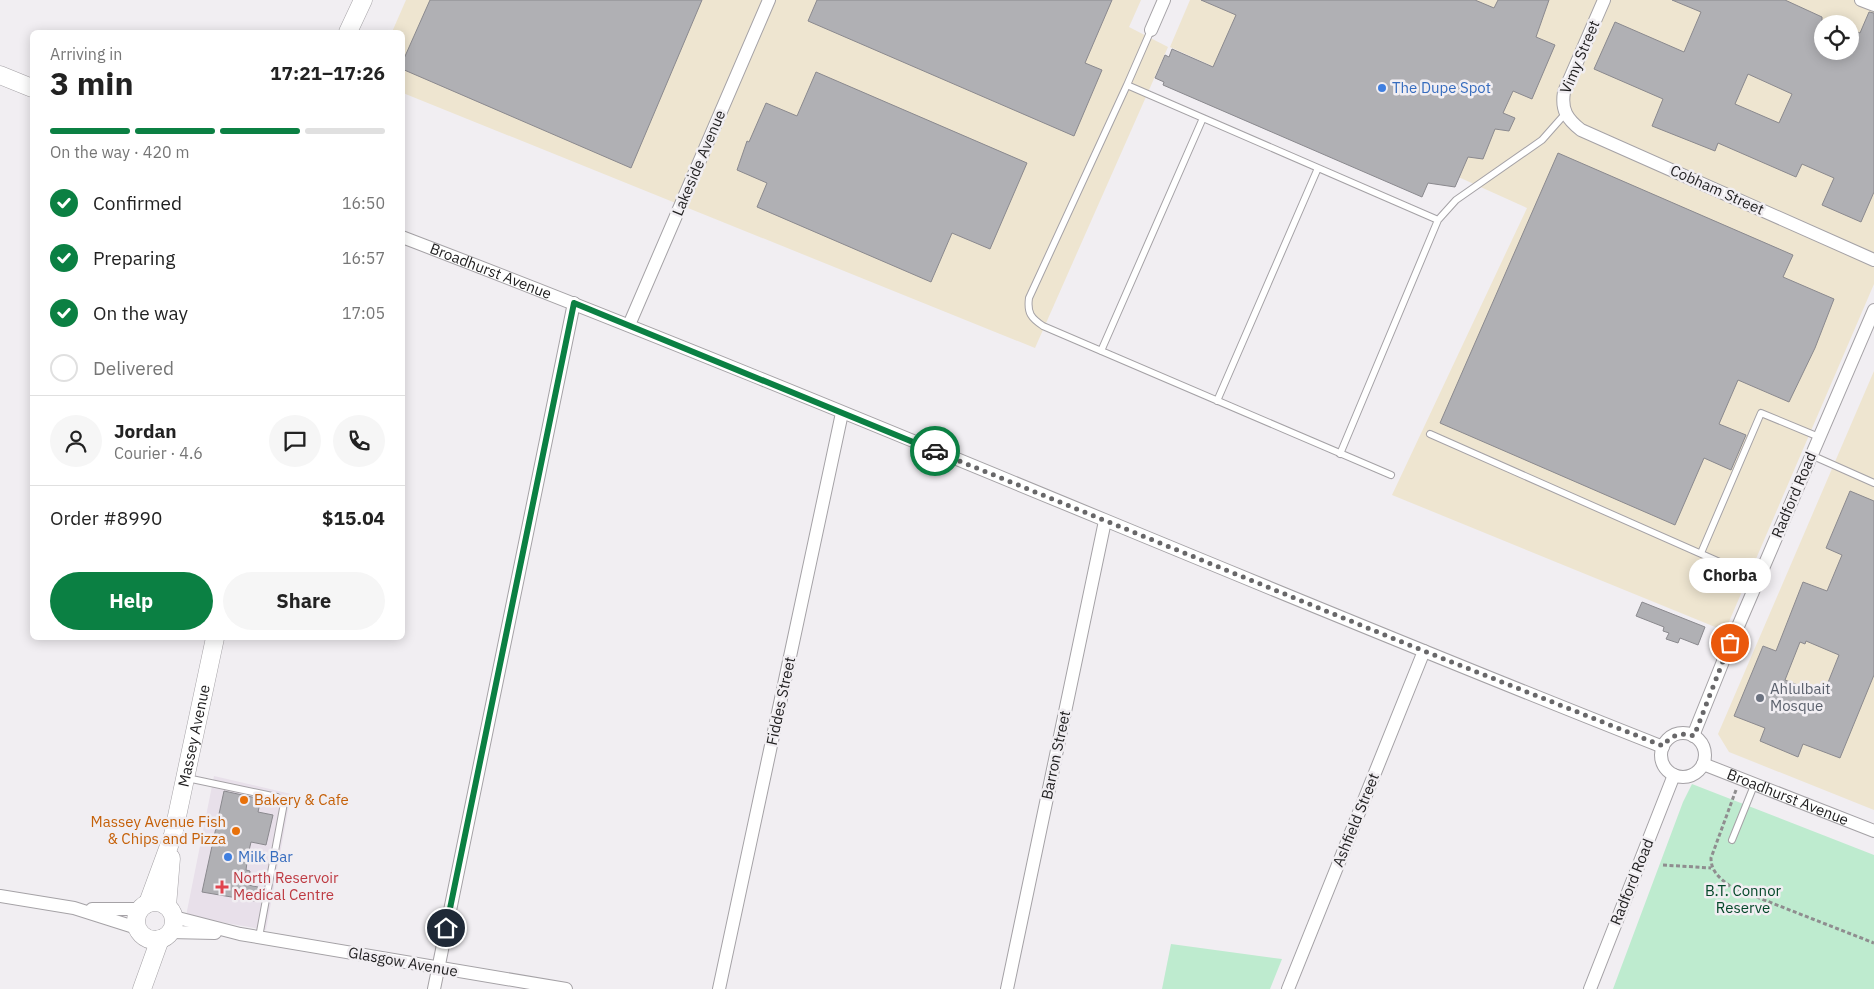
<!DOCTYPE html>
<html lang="en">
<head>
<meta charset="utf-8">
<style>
  body { margin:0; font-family:"IBM Plex Sans",sans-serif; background:#f6f6f6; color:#222; height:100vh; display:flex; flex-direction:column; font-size:19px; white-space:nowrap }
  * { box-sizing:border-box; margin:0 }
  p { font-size:16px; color:#767676 }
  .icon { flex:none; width:28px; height:28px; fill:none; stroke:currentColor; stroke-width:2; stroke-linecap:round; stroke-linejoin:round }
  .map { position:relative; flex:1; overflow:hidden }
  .sheet { position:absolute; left:30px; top:30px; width:375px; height:610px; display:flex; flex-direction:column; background:#fff; border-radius:8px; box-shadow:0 2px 12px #0003 }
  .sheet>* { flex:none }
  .tools { position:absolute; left:1814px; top:15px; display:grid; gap:10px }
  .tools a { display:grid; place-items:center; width:45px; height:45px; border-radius:50%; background:#fff; box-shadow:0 2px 12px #0003; font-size:25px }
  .pin { position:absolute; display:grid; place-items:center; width:42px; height:42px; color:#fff; margin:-21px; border:2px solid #fff; border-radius:50%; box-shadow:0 1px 5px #0007 }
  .courier { position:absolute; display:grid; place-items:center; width:50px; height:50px; margin:-25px; border:4px solid #0b8043; border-radius:50%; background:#fff; color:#222; box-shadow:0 1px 6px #0007 }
  .bubble { position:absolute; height:35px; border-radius:18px; background:#fff; box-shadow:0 2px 12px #0003; font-size:16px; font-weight:800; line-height:35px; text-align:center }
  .summary em { font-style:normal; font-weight:800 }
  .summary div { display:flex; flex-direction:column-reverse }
  .summary { display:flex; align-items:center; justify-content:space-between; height:85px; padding:0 20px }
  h1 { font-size:32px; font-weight:800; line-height:38px }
  .bar { display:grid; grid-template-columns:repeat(4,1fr); gap:8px 5px; align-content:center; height:60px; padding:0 20px }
  .bar i { height:6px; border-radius:4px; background:#e0e0e0 }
  .bar .selected { background:#0b8043 }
  .bar p { grid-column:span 4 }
  .line { display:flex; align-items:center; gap:12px; padding:0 20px; border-top:1px solid #e0e0e0 }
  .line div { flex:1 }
  .round { display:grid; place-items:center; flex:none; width:52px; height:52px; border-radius:26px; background:#f6f6f6 }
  ol { padding:0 20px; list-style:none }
  li { display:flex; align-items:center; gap:15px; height:55px }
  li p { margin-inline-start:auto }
  li .icon { padding:5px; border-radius:50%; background:#0b8043; color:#fff; stroke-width:4 }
  li:last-child { color:#767676 }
  li i { width:28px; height:28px; border:2px solid #e0e0e0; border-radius:50% }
  .cta { display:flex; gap:10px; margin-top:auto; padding:10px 20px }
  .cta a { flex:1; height:58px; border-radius:30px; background:#0b8043; color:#fff; font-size:20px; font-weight:800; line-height:58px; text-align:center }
  .cta a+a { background:#f6f6f6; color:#222 }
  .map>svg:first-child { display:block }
</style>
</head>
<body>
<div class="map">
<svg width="1874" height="989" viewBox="0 0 1874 989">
  <rect width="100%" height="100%" fill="#f1eef2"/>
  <path fill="#e8e0ea" d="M214,776l77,18 -25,136 -80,-14z"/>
  <path fill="#eee5d0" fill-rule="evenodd" d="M406,0h735l-12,27 39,20 -133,301 -632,-255 -1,-61h-10z
    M1190,0h684v284l-149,347 -333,-136 135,-287 -357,-161zM1822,24h28v27h-28z
    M1874,371v439l-145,-58 -11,-18z"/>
  <path fill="#beebcf" d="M1692,784l182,71v134h-261l70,-187z
    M1171,944l111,15 -12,30h-108z"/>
  <path fill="#b0b0b4" stroke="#8a898e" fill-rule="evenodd" d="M430,0h272l-71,168 -229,-99v-6z
    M817,0h295l-27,63 17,7 -28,66 -266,-115z
    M1201,0h274l19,8 4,-8h51l-13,37 19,8 -23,54 -19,-8 -10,22 12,5 -6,13 -14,-2 -12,30 -15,-2 -13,30 -27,-4 -6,14 -259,-112 1,-3 -9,-4 10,-23 4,2 3,-8 41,18 23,-52z
    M1672,0h113l37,17v34h28v-22l10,4 9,-21 5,1v179l-13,30 -39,-17 12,-27 -32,-14 -6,13 -78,-34 -3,8 -63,-25 11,-27 -69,-30 21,-47 69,30 17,-40zM1748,74l44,20 -13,29 -44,-19z
    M816,72l211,91 -37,86 -38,-16 -21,49 -174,-75 10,-24 -30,-13 10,-29 2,1 17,-39 31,13z
    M1558,153l235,102 -10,22 51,22 -19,49 -26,54 -51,-22 -19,44 27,11 -15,35 -27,-12 -29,67 -235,-102z
    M1850,491l24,10v174l-34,83 -37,-14 -5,13 -38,-16 5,-13 -31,-12 29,-70 13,5 27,-69 24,9 15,-36 -16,-7zM1806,641l33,14 -16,40 -38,-15 15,-38 5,2z
    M1642,602l63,25 -7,18 -18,-7 -2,5 -12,-4 3,-6 -6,-2 1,-4 -28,-11z
    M224,791l37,8 -3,13 15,3 -7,30 -15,-3 -3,13 -2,15 4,1 -2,14 10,2 -3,14 -53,-9z"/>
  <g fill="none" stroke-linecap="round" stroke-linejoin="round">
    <g stroke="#a5a2a6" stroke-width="8">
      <path id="lane" d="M1151,30l-24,55 311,135 18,-20 86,-60 23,-26
        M1127,85l-98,213c-2,15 2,20 14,28l348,149
        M1101,351l102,-233
        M1217,401l101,-233
        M1430,434l328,145
        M1340,454l98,-234
        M1811,455l63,28
        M1701,553l60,-140 58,24
        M187,778l90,19 7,6 -25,134
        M1732,840l23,-57"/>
    </g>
    <g stroke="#a5a2a6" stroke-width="14">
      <g id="street">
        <path d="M1604,0l-40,92c-3,18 3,27 17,38l293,130"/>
        <path d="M1861,0l13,5"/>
        <path d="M1151,30l13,-30"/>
        <path id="s1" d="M402,237c424,162 839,344 1261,510"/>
        <path d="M629,325l140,-325"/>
        <circle cx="1683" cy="755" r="22"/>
        <path d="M1693,736l31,-77 150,-349"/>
        <path id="s2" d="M1703,764l171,67"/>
        <path d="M0,896l74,12 63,20"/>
        <path d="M92,909h48"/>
        <path d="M174,917l66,17 326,55"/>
        <path d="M170,932l45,1"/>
        <path d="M434,989l140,-686"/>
        <path d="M719,989l123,-576"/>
        <path d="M1007,989l98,-468"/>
        <path d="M1288,989l136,-338"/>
        <path d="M1590,989l84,-214"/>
      </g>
    </g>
    <g stroke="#a5a2a6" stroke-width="19">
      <g id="secondary">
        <path d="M348,32l15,-32"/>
        <path d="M0,75l32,13"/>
        <circle cx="155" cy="921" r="19"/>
        <path id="s3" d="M148,903l25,-68 42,-197"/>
        <path d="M167,906l4,-48"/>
        <path d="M142,989l18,-50"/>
      </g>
    </g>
    <path stroke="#8f8d8f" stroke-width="3" stroke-dasharray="4 2.5" stroke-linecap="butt" d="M1736,790l-25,68c0,14 9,20 20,29l143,56
      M1663,865l48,3"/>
    <use href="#lane" stroke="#fff" stroke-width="6"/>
    <use href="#street" stroke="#fff" stroke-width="12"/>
    <use href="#secondary" stroke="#fff" stroke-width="18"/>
  </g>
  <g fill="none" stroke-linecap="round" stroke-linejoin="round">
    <path stroke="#686769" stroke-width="5" stroke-dasharray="0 9" d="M935,451l489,200 239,95c8,-11 17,-14 31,-10l36,-93"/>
    <path stroke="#0b8043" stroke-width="6" d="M446,928l128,-625 361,148"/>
  </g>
  <g fill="#3f7fe0" stroke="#f1eef2" stroke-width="2">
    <circle cx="1382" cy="88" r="5"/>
    <circle cx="228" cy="857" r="5"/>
  </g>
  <circle fill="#6b7280" stroke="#f1eef2" stroke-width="2" cx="1760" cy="698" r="5"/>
  <g fill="#e8710a" stroke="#f1eef2" stroke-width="2">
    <circle cx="244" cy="800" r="5"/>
    <circle cx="236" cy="831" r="5"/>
  </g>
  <path fill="#e0444e" stroke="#f1eef2" stroke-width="2" d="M219.5 879.5h5v5h5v5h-5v5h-5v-5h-5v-5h5z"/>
  <g text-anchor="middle" stroke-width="5" stroke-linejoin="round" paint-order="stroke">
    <g font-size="15" fill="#1f1e1f" stroke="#f1eef2">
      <text transform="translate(1580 57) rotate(-67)" y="5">Vimy Street</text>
      <text transform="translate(699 163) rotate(-67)" y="5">Lakeside Avenue</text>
      <text transform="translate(1717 190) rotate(24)" y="5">Cobham Street</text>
      <text dy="5" stroke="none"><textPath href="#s1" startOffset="95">Broadhurst Avenue</textPath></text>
      <text transform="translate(1794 495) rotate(-67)" y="5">Radford Road</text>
      <text transform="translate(781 701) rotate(-78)" y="5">Fiddes Street</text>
      <text dy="5" stroke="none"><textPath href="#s3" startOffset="174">Massey Avenue</textPath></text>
      <text transform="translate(1056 755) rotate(-78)" y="5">Barron Street</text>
      <text dy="5" stroke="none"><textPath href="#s2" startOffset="91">Broadhurst Avenue</textPath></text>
      <text transform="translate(1356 820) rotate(-68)" y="5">Ashfield Street</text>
      <text transform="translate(1632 882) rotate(-68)" y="5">Radford Road</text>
      <text transform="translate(403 962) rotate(10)" y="5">Glasgow Avenue</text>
    </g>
    <g font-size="15" fill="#366cbe" stroke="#f1eef2" text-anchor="start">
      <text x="1392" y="93">The Dupe Spot</text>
      <text x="238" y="862">Milk Bar</text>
    </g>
    <g font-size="15" fill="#5b616d" stroke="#f1eef2" text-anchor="start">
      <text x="1770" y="694">Ahlulbait<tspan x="1770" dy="17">Mosque</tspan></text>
    </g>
    <g font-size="15" fill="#c56008" stroke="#f1eef2" text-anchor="start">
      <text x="254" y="805">Bakery &amp; Cafe</text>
      <text x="226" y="827" text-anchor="end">Massey Avenue Fish<tspan x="226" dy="17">&amp; Chips and Pizza</tspan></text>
    </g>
    <g font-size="15" fill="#be3a42" stroke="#f1eef2" text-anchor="start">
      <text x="233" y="883">North Reservoir<tspan x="233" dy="17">Medical Centre</tspan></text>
    </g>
    <g font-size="15" fill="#05482a" stroke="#f1eef2">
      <text x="1743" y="896">B.T. Connor<tspan x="1743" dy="17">Reserve</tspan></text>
    </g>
  </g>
</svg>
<div class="tools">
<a><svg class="icon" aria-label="locate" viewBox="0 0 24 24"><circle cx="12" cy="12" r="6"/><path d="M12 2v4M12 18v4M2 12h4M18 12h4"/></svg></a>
</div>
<div class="pin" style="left:1730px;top:643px;background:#ea580c"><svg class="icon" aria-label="bag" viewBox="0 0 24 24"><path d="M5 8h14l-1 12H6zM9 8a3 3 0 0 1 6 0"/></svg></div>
<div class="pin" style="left:446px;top:928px;background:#1f2937"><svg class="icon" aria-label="home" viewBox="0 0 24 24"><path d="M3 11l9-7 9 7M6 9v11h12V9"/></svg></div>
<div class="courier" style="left:935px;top:451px"><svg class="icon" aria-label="car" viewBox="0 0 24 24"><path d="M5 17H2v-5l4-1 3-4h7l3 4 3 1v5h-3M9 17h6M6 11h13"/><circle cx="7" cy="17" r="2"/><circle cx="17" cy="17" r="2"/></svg></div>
<div class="bubble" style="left:1689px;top:558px;width:82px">Chorba</div>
<section class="sheet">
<div class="summary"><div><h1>3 min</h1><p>Arriving in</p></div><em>17:21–17:26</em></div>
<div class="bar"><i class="selected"></i><i class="selected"></i><i class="selected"></i><i></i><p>On the way · 420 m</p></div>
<ol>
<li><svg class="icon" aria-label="check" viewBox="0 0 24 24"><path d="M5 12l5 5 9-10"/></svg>Confirmed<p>16:50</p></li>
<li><svg class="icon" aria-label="check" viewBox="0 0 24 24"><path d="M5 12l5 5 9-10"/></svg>Preparing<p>16:57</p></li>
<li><svg class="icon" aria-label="check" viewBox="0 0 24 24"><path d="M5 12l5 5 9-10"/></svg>On the way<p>17:05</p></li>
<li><i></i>Delivered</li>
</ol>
<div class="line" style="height:90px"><a class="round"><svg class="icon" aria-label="person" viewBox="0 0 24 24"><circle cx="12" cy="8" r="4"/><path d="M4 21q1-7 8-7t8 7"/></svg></a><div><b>Jordan</b><p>Courier · 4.6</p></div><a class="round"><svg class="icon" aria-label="chat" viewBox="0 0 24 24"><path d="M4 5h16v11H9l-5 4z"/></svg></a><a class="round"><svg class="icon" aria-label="phone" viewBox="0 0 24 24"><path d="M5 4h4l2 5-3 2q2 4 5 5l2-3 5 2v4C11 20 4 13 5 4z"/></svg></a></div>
<div class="line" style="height:65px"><div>Order #8990</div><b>$15.04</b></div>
<div class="cta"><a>Help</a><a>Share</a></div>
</section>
</div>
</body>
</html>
